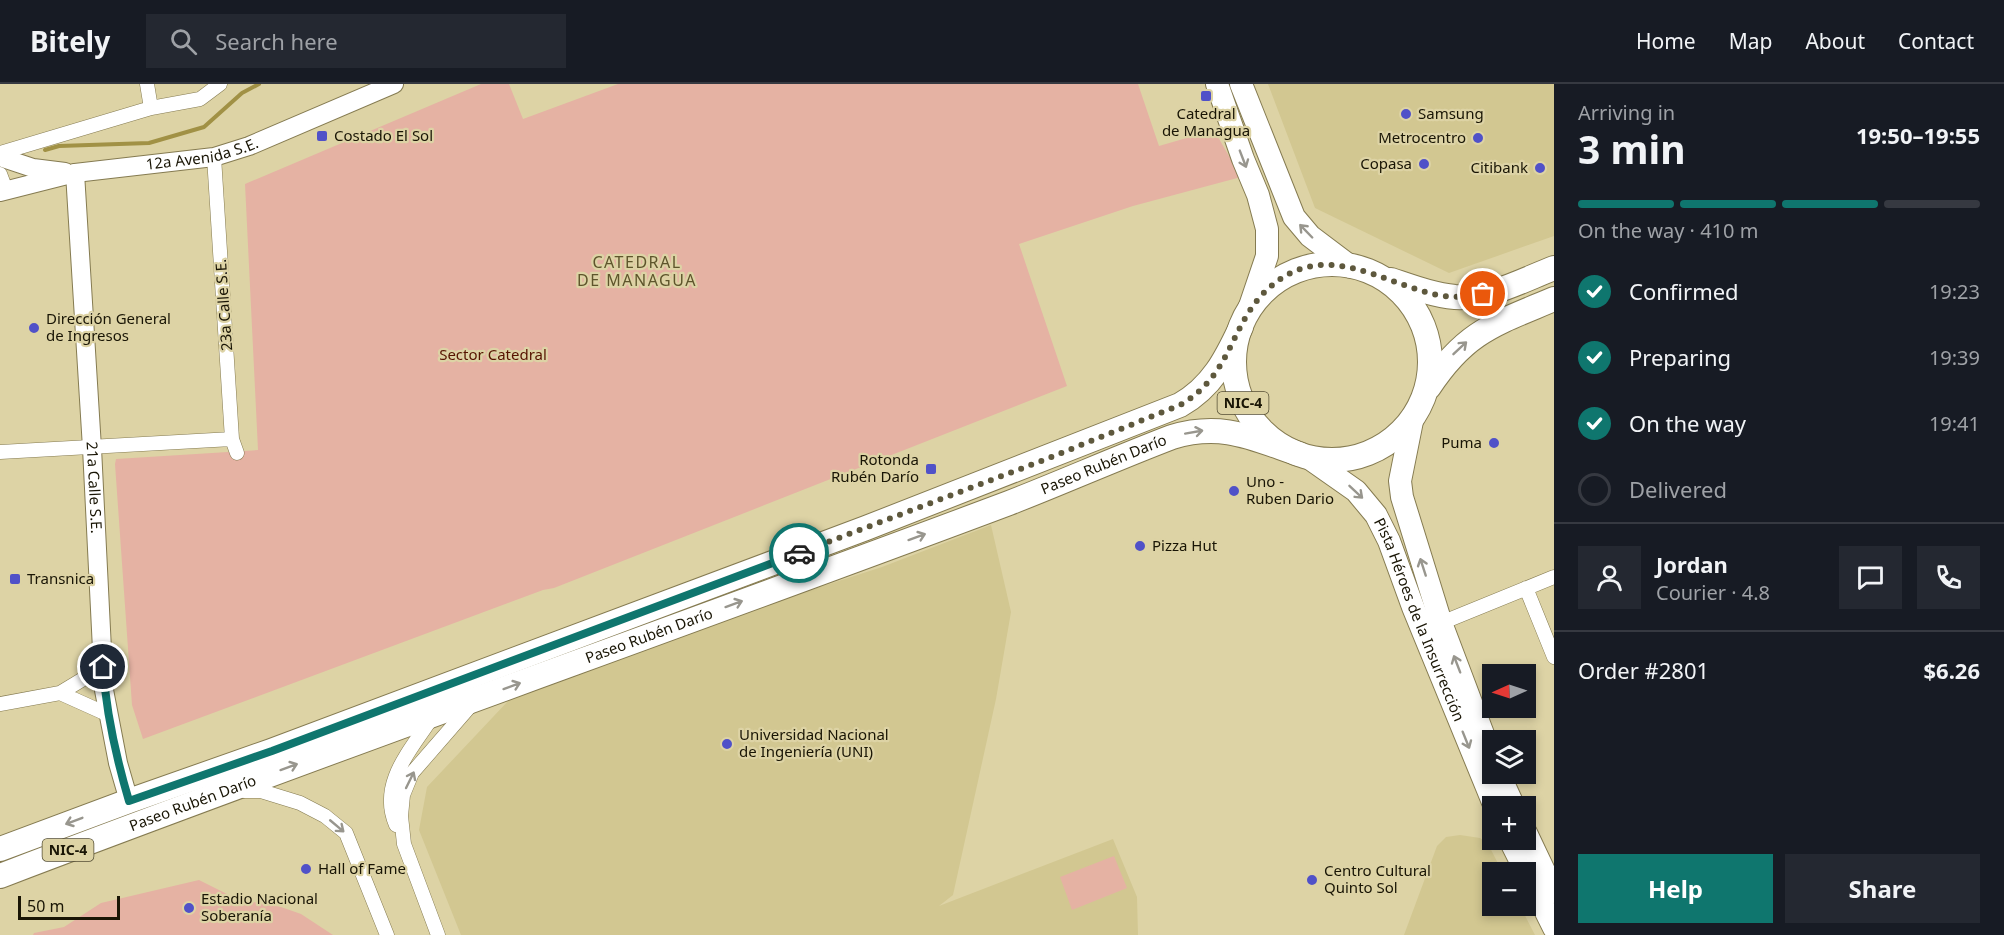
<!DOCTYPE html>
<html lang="en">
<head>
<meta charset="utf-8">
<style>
  body { margin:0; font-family:"Noto Sans",sans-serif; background:#242831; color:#f1f3f6; height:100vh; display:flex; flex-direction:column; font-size:22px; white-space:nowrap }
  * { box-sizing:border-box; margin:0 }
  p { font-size:20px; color:#9ea1a6 }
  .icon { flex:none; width:33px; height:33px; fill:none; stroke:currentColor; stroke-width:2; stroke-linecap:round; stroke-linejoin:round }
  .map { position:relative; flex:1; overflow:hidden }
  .side { display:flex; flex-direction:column; background:#171b24; width:450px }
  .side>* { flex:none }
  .needle { width:39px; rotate:267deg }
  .buttons { position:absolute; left:1482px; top:580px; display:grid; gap:12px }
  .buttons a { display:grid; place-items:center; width:54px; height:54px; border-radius:0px; background:#171b24; box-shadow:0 3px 9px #0003; font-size:30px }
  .scale { position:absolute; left:18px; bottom:15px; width:102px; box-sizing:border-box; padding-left:6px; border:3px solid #191505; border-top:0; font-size:16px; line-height:21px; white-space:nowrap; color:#191505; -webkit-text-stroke:4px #ddd3a5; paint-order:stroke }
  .pin { position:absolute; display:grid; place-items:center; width:51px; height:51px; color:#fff; margin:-26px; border:3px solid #fff; border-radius:50%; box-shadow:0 2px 6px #0007 }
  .courier { position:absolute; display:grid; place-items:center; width:60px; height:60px; margin:-30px; border:4px solid #0f766e; border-radius:50%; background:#fff; color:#222; box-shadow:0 2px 8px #0007 }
  .headline em { font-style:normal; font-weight:700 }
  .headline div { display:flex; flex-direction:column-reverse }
  .headline { display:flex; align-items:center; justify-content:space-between; height:102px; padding:0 24px }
  h1 { font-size:39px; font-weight:700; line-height:45px }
  .bar { display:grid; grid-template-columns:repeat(4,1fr); gap:9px 6px; align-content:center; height:72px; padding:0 24px }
  .bar i { height:8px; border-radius:4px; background:#363941 }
  .bar .current { background:#0f766e }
  .bar p { grid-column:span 4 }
  .line { display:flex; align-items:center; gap:15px; padding:0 24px; border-top:2px solid #363941 }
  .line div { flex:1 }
  .round { display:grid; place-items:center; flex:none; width:63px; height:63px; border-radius:0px; background:#242831 }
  ol { padding:0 24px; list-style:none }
  li { display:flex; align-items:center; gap:18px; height:66px }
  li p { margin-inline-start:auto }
  li .icon { padding:6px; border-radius:50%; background:#0f766e; color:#fff; stroke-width:4 }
  li:last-child { color:#9ea1a6 }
  li i { width:33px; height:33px; border:3px solid #363941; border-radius:50% }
  .action { display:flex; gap:12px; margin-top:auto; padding:12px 24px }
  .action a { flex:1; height:69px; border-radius:0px; background:#0f766e; color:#fff; font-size:24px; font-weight:700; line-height:69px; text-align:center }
  .action a+a { background:#242831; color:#f1f3f6 }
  header { display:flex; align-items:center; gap:36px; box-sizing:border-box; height:84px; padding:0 30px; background:#171b24; border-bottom:2px solid #363941 }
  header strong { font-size:28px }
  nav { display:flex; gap:33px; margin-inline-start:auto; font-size:21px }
  .search { width:420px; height:54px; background:#242831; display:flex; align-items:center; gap:15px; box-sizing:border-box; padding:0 21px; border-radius:0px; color:#9ea1a6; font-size:22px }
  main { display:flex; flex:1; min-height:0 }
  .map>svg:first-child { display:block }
</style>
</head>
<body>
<header>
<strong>Bitely</strong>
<div class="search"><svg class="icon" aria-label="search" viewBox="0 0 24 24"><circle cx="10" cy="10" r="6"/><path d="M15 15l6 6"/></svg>Search here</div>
<nav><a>Home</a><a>Map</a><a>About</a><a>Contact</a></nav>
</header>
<main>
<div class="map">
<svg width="1554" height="851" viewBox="0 0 1554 851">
  <rect width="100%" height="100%" fill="#ddd3a5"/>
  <path fill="#d2c791" d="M1268,0h286v152l-105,37 -134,-65z
    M991,441l20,87 -15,87 -43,196 -14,11 174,-67 24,58 1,38h-677l-42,-105 8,-43 82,-87 243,-91 130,-42z
    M1460,751l20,3 8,6 15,29h-11v33h28l15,29h-131l33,-89 9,-9z"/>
  <path fill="#e5b2a3" d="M481,0h28l14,35 95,-35h520l21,62 55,-16 27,47 -108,29 -114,38 48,142 -513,202 -11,2 -400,149 -11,-34 -17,-241 1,-5 142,-9 -13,-266z
    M1114,772l13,32 -55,22 -12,-33z
    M199,796l38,19 44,8 20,7 32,21h-300l1,-2 30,-6 37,-24z"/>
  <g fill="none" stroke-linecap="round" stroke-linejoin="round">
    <path stroke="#a19145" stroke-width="4" d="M45,66l14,-4 90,-3 55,-16 38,-34 17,-9"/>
    <g stroke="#857b51" stroke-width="15">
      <path id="minor" d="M147,0l4,24
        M0,69l151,-45 49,-9 20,-15
        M214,73l18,282 5,14
        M0,90l6,16
        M0,368l232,-13
        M1526,504l28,69
        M1441,539l113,-46
        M60,609l49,22
        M0,620l60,-11 43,-26
        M244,707h17l39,12 25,13 21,17 41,102
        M396,741c-18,-42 15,-75 37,-109
        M438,851l-34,-91 -3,-28 2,-21 9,-22 60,-69"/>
    </g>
    <g stroke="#857b51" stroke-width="20">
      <g id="tertiary">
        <path d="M0,73l33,11 32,4"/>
        <path id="s1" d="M75,89l17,275 12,242 14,73 11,38"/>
        <path id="s2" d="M0,108l75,-19 139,-16 35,-11 145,-62"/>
      </g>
    </g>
    <g stroke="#857b51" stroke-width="24">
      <g id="primary">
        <path d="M1217,0l26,75 15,36 9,34v27l-19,56"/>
        <path d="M1241,0l53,133 16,19 41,31"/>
        <path d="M1413,332l-13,65 2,16 39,126 51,135"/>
        <path id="s3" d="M1309,374l47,33 20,24 13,26 24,66 82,200"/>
        <path d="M1499,690l15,33"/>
        <path d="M1526,749l28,59"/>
        <path d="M1510,756l44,88"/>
      </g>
    </g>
    <g stroke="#857b51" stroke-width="26">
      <g id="trunk">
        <circle cx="1332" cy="278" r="98"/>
        <path d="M1391,196c21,7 42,15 64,17 34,2 68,-17 99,-29"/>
        <path d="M1429,303c37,-56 66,-63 125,-88"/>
        <path d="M0,765l129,-48 142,-50 595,-223 314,-123c32,-18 46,-46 61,-78"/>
        <path id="s4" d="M0,792c335,-128 673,-247 1009,-373 54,-21 108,-45 163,-66 50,-15 80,1 127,17"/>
      </g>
    </g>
    <use href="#minor" stroke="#fff" stroke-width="14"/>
    <use href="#tertiary" stroke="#fff" stroke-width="18"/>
    <use href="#primary" stroke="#fff" stroke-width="22"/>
    <use href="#trunk" stroke="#fff" stroke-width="24"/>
  </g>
  <defs><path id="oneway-shaft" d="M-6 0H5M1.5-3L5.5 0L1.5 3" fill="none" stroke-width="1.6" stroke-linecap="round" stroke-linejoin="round" transform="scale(1.5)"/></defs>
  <g stroke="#98968e">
    <use href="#oneway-shaft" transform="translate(1243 75) rotate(69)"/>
    <use href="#oneway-shaft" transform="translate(1306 147) rotate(-134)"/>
    <use href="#oneway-shaft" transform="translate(1460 264) rotate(-43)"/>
    <use href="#oneway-shaft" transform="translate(1194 348) rotate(-10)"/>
    <use href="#oneway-shaft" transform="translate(1356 408) rotate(43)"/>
    <use href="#oneway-shaft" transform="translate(917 453) rotate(-20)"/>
    <use href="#oneway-shaft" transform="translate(1423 483) rotate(-108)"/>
    <use href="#oneway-shaft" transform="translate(734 520) rotate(-20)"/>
    <use href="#oneway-shaft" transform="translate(1457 580) rotate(-111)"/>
    <use href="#oneway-shaft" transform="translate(512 602) rotate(-20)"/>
    <use href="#oneway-shaft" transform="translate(1466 656) rotate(68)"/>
    <use href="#oneway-shaft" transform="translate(289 683) rotate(-20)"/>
    <use href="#oneway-shaft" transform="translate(410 696) rotate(-64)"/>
    <use href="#oneway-shaft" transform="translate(74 737) rotate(159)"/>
    <use href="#oneway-shaft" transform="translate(337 742) rotate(40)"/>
  </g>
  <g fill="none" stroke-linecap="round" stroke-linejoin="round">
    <path stroke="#5e583d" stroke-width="6" stroke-dasharray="0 10.8" d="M799,469l245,-93 136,-55c54,-31 49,-82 90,-118 55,-48 109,-5 167,8 16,3 31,2 46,-1"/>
    <path stroke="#0f766e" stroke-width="8" d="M103,583c3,45 13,90 26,134l143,-50 527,-198"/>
  </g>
  <g fill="#5051c8" stroke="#ddd3a5" stroke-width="2">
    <rect x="1200" y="6" width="12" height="12" rx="3"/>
    <circle cx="1406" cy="30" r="6"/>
    <rect x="316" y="46" width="12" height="12" rx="3"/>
    <circle cx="1478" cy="54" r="6"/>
    <circle cx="1424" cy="80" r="6"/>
    <circle cx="1540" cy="84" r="6"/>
    <circle cx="34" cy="244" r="6"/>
    <circle cx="1494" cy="359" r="6"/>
    <rect x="925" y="379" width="12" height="12" rx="3"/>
    <circle cx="1234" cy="407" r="6"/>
    <circle cx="1140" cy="462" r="6"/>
    <rect x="9" y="489" width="12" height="12" rx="3"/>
    <circle cx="727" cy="660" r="6"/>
    <circle cx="306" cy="785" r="6"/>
    <circle cx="1312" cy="796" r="6"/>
    <circle cx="189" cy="824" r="6"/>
  </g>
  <g text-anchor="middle" stroke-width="4.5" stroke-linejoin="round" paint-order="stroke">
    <g fill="#ddd3a5" stroke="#544e35" stroke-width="1.5">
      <rect x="1217.5" y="308" width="51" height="22" rx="4.5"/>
      <rect x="42.5" y="755" width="51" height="22" rx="4.5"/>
    </g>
    <g font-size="14" font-weight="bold" fill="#191505">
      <text x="1243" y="324">NIC-4</text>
      <text x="68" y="771">NIC-4</text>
    </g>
    <g font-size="15" fill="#191505" stroke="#ddd3a5" text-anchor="start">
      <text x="1206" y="35" text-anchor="middle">Catedral<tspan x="1206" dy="17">de Managua</tspan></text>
      <text x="1418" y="35">Samsung</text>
      <text x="334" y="57">Costado El Sol</text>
      <text x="1466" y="59" text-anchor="end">Metrocentro</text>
      <text x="1412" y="85" text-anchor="end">Copasa</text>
      <text x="1528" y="89" text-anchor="end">Citibank</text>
      <text x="46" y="240">Dirección General<tspan x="46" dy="17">de Ingresos</tspan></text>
      <text x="1482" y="364" text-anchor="end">Puma</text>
      <text x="919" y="381" text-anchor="end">Rotonda<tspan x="919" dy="17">Rubén Darío</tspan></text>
      <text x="1246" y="403">Uno -<tspan x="1246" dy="17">Ruben Dario</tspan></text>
      <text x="1152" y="467">Pizza Hut</text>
      <text x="27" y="500">Transnica</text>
      <text x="739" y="656">Universidad Nacional<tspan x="739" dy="17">de Ingeniería (UNI)</tspan></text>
      <text x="318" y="790">Hall of Fame</text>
      <text x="1324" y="792">Centro Cultural<tspan x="1324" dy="17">Quinto Sol</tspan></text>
      <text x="201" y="820">Estadio Nacional<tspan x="201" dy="17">Soberanía</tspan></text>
    </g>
    <g font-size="15" fill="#191505" stroke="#ddd3a5">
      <text dy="5" stroke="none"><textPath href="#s2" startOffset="206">12a Avenida S.E.</textPath></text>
      <text transform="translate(224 221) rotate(-94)" y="5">23a Calle S.E.</text>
      <text dy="5" stroke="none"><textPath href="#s4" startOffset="1178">Paseo Rubén Darío</textPath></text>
      <text dy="5" stroke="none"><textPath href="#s1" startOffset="315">21a Calle S.E.</textPath></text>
      <text dy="5" stroke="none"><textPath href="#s3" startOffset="202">Pista Héroes de la Insurrección</textPath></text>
      <text dy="5" stroke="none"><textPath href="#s4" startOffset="692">Paseo Rubén Darío</textPath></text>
      <text dy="5" stroke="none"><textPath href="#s4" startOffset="206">Paseo Rubén Darío</textPath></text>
    </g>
    <g font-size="15" fill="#561300" stroke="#ddd3a5">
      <text x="493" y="276">Sector Catedral</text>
    </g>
    <g font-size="16" letter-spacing="1.5" fill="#5e552c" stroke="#ddd3a5">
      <text x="637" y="184">CATEDRAL<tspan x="637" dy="18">DE MANAGUA</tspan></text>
    </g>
  </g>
</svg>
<div class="buttons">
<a><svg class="needle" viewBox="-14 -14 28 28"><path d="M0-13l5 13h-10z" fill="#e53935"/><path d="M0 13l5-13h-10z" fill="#9ea1a6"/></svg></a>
<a><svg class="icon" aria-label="layers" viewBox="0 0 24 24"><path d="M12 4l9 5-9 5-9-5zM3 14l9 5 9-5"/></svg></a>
<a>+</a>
<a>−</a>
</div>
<div class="scale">50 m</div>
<div class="pin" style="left:1483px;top:210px;background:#ea580c"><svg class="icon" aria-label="bag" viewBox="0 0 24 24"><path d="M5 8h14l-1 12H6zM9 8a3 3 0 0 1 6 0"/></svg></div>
<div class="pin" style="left:103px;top:583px;background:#1f2937"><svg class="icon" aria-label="home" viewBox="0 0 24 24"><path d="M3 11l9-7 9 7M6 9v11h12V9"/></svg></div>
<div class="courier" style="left:799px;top:469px"><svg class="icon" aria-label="car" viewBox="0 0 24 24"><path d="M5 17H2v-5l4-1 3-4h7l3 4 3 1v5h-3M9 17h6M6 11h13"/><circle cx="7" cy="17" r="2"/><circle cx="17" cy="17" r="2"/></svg></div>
</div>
<section class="side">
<div class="headline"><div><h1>3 min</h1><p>Arriving in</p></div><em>19:50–19:55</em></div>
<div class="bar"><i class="current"></i><i class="current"></i><i class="current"></i><i></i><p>On the way · 410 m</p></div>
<ol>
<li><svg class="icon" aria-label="check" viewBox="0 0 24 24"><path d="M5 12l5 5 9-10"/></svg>Confirmed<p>19:23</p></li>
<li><svg class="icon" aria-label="check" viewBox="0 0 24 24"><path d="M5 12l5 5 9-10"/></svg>Preparing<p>19:39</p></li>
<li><svg class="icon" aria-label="check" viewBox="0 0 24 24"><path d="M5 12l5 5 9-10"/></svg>On the way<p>19:41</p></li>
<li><i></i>Delivered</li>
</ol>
<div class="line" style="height:108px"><a class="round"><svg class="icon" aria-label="person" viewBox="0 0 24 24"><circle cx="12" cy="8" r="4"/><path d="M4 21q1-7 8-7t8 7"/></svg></a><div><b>Jordan</b><p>Courier · 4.8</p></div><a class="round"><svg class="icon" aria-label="chat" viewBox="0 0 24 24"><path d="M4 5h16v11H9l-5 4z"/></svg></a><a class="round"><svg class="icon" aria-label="phone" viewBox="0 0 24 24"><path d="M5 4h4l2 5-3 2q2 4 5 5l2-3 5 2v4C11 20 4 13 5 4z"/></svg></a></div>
<div class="line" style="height:78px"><div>Order #2801</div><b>$6.26</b></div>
<div class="action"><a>Help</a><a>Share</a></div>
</section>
</main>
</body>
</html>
